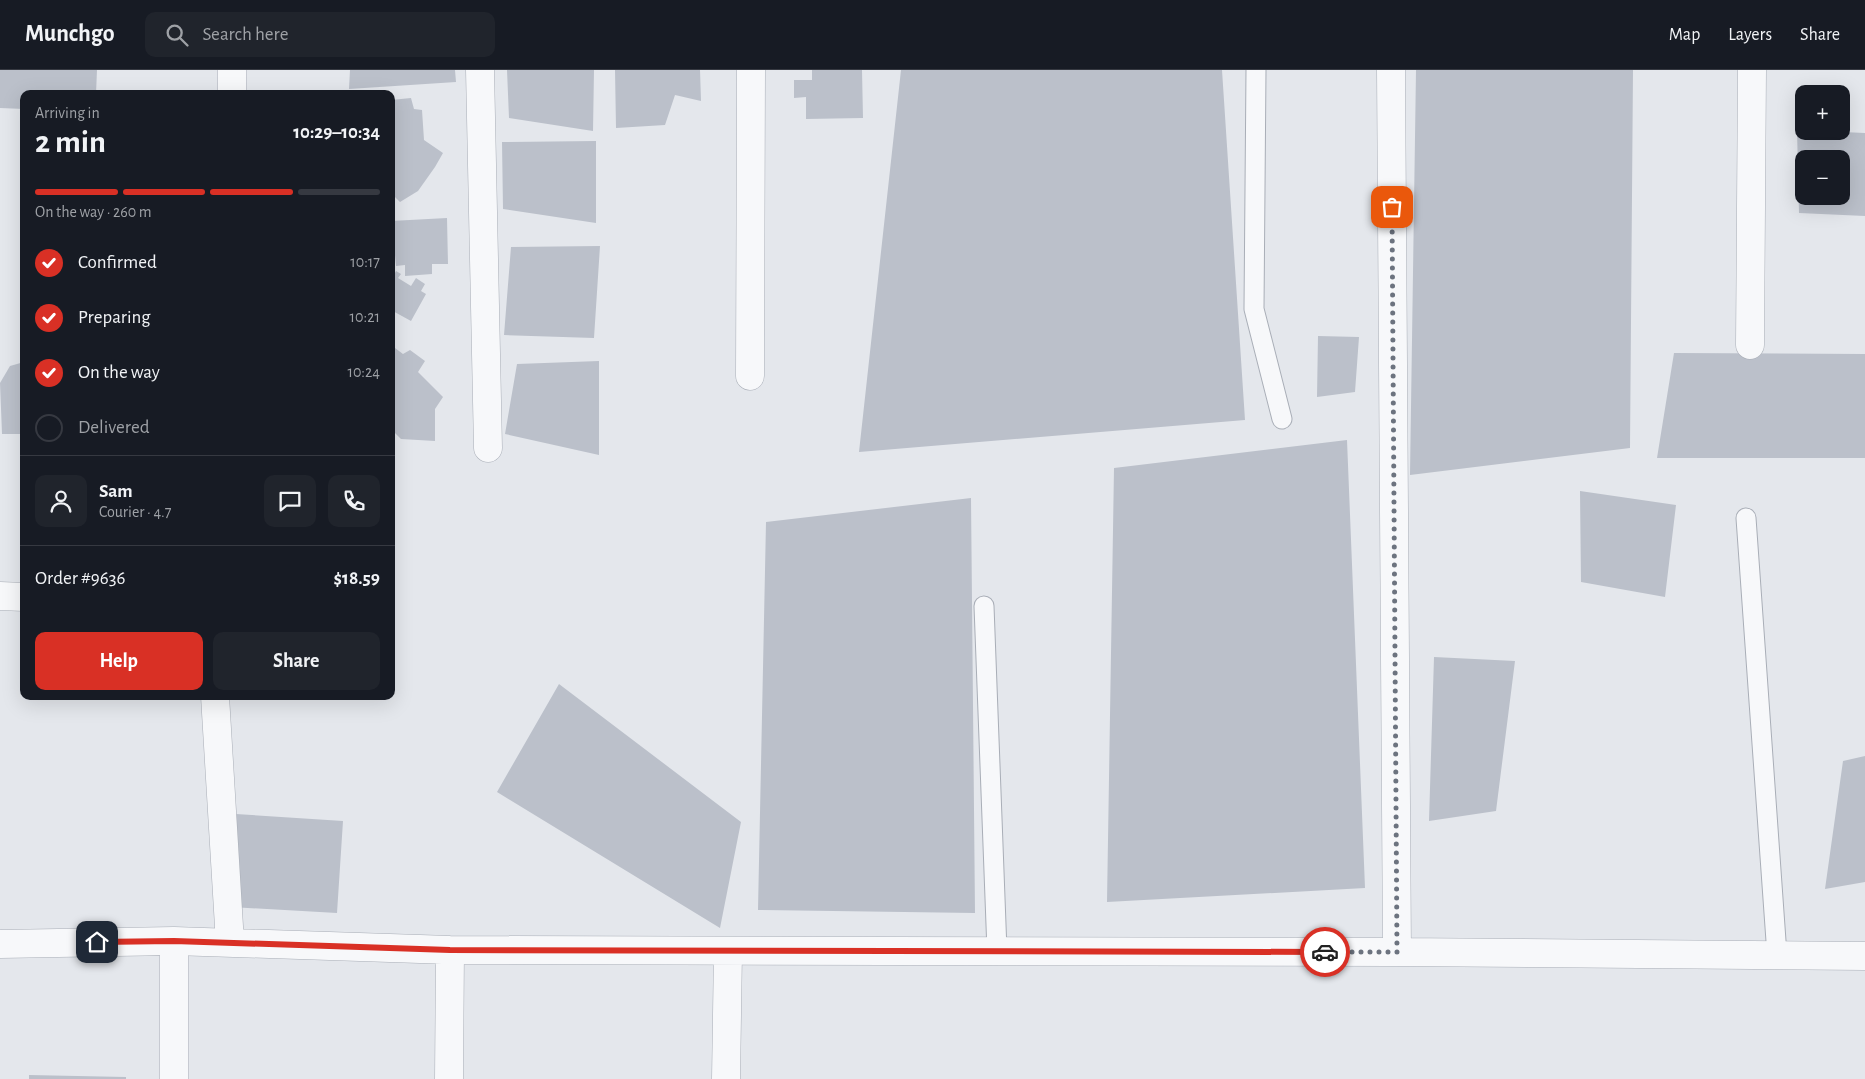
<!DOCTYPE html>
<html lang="en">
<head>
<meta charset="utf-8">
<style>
  body { margin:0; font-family:"Alegreya Sans",sans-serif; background:#20242c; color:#f1f3f6; height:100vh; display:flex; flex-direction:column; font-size:19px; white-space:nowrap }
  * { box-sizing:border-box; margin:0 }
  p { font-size:16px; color:#9ea1a6 }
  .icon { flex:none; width:28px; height:28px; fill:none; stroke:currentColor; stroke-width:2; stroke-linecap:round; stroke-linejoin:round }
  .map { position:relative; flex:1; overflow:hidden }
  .sheet { position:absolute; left:20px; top:20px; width:375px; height:610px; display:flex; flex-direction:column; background:#171b24; border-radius:10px; box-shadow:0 5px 20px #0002 }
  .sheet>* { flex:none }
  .buttons { position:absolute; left:1795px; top:15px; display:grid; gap:10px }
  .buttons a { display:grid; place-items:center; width:55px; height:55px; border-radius:10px; background:#171b24; box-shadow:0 5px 20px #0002; font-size:25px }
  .pin { position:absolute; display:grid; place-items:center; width:42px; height:42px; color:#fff; margin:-21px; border-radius:10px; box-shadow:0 2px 8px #0006 }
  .courier { position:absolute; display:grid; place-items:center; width:50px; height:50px; margin:-25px; border:4px solid #d93025; border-radius:50%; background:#fff; color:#222; box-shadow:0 1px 6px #0007 }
  .overview em { font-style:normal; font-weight:700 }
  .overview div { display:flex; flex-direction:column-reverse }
  .overview { display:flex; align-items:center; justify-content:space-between; height:85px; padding:0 15px }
  h1 { font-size:32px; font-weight:700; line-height:38px }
  .bar { display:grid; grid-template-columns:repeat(4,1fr); gap:8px 5px; align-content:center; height:60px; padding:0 15px }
  .bar i { height:6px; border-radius:4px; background:#363941 }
  .bar .current { background:#d93025 }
  .bar p { grid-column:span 4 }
  .line { display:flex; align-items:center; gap:12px; padding:0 15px; border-top:1px solid #363941 }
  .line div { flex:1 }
  .round { display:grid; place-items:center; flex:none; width:52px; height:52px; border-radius:10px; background:#20242c }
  ol { padding:0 15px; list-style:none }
  li { display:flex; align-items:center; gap:15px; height:55px }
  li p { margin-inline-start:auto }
  li .icon { padding:5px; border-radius:50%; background:#d93025; color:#fff; stroke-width:4 }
  li:last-child { color:#9ea1a6 }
  li i { width:28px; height:28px; border:2px solid #363941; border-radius:50% }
  .button { display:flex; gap:10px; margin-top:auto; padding:10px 15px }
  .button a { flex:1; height:58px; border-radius:10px; background:#d93025; color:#fff; font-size:20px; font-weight:700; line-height:58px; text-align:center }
  .button a+a { background:#20242c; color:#f1f3f6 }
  header { display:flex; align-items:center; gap:30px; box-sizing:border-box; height:70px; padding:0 25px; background:#171b24; border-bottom:1px solid #363941 }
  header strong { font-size:24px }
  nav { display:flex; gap:28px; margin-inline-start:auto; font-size:18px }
  .search { width:350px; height:45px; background:#20242c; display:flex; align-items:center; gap:12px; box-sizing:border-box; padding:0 18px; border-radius:10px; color:#9ea1a6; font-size:19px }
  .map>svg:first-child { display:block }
</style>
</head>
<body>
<header>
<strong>Munchgo</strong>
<div class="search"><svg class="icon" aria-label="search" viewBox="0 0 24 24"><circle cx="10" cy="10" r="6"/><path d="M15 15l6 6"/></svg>Search here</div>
<nav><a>Map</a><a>Layers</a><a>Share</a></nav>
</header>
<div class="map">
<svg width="1865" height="1009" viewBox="0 0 1865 1009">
  <rect width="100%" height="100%" fill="#e4e7ec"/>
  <path fill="#bbc0ca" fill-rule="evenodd" d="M0,0h97l-1,24h-72v15l-24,-1z
    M350,0h105l1,12 -107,7z
    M507,0h87l-1,61 -84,-13z
    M615,0h85l1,31 -26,-6 -10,30 -49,3z
    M812,0h50l1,48 -57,1v-22l-12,1v-18h18z
    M901,0h321l23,350 -386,32z
    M1416,0h217l-3,378 -220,27z
    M411,28l3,11 8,1 2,30 19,13 -8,14 -17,24 -18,11 -9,-9v-93z
    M1797,60l68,3v83l-66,-3zM1804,89h37v37h-37z
    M596,71v82l-93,-14 -1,-67z
    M447,148l1,46h-16v10l-27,2v-11l-9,1 -1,-11h-4v-34z
    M600,176l-6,92 -90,-3 7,-88z
    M396,201l5,3 -3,4 13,8 5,-8 9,6 -4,7 5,3 -15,27 -20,-11v-36l3,1z
    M1318,266l41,1 -4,55 -38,5z
    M391,275l12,9 7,-4 15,11 -7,11 25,25 -8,12v32l-34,-2 -10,-10z
    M1674,283l191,1v104h-208z
    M599,291v94l-94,-21 12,-70z
    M24,292v72h-22l-2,-51 10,-17z
    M1347,370l18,448 -258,14 7,-434z
    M1580,421l96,14 -11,92 -84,-15z
    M971,428l4,415 -217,-3 8,-388z
    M1434,587l81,4 -19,150 -67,10z
    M559,614l182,138 -21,106 -223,-136z
    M1865,686v126l-40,7 18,-128z
    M236,744l107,7 -6,92 -106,-6z
    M29,1005l97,2v2h-97z"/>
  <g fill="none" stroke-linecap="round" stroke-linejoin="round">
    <g stroke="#a9aeb7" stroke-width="21">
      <path id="lane" d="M1256,0l-2,239 28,110
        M1746,448l31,437
        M984,536l13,345"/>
    </g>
    <g stroke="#a9aeb7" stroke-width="29">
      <path id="street" d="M480,0l8,378
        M1391,0l6,882
        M232,24v-24
        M1750,275l2,-275
        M750,306l1,-306
        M0,526l24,1
        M215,626l15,247
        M174,871v138
        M0,874l174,-3 276,9 947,2 468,4
        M449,1009l1,-129
        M726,1009l2,-128"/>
    </g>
    <use href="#lane" stroke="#f7f8fa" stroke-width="19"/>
    <use href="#street" stroke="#f7f8fa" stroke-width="28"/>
  </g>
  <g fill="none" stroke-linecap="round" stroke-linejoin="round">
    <path stroke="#6c737f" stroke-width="5" stroke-dasharray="0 9" d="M1325,882h72l-5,-745"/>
    <path stroke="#d93025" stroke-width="6" d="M97,872l77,-1 276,9 875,2"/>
  </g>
</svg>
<div class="buttons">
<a>+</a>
<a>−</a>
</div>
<div class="pin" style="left:1392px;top:137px;background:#ea580c"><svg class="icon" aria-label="bag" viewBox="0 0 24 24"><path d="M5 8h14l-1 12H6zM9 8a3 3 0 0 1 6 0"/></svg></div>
<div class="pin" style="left:97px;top:872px;background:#1f2937"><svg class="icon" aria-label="home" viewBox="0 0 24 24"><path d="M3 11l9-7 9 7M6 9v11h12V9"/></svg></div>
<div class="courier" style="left:1325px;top:882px"><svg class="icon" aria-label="car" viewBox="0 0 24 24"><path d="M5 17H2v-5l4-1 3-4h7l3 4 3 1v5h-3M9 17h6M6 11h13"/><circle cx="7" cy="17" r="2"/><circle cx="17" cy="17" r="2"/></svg></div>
<section class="sheet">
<div class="overview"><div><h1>2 min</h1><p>Arriving in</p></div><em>10:29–10:34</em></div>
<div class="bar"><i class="current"></i><i class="current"></i><i class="current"></i><i></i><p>On the way · 260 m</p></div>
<ol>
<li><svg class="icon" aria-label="check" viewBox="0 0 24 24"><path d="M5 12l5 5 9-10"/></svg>Confirmed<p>10:17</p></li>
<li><svg class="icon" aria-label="check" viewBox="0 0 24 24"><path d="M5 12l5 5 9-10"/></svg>Preparing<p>10:21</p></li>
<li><svg class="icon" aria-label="check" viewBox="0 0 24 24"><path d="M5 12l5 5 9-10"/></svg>On the way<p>10:24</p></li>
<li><i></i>Delivered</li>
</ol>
<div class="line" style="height:90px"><a class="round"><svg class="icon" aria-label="person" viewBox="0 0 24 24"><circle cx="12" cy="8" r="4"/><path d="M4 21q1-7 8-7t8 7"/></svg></a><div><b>Sam</b><p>Courier · 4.7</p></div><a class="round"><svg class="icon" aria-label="chat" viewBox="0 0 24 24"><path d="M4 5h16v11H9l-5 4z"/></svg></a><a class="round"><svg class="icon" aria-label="phone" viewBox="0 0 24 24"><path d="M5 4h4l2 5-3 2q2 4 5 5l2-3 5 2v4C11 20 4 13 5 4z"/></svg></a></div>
<div class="line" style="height:65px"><div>Order #9636</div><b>$18.59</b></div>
<div class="button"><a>Help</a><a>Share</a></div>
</section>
</div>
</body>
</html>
